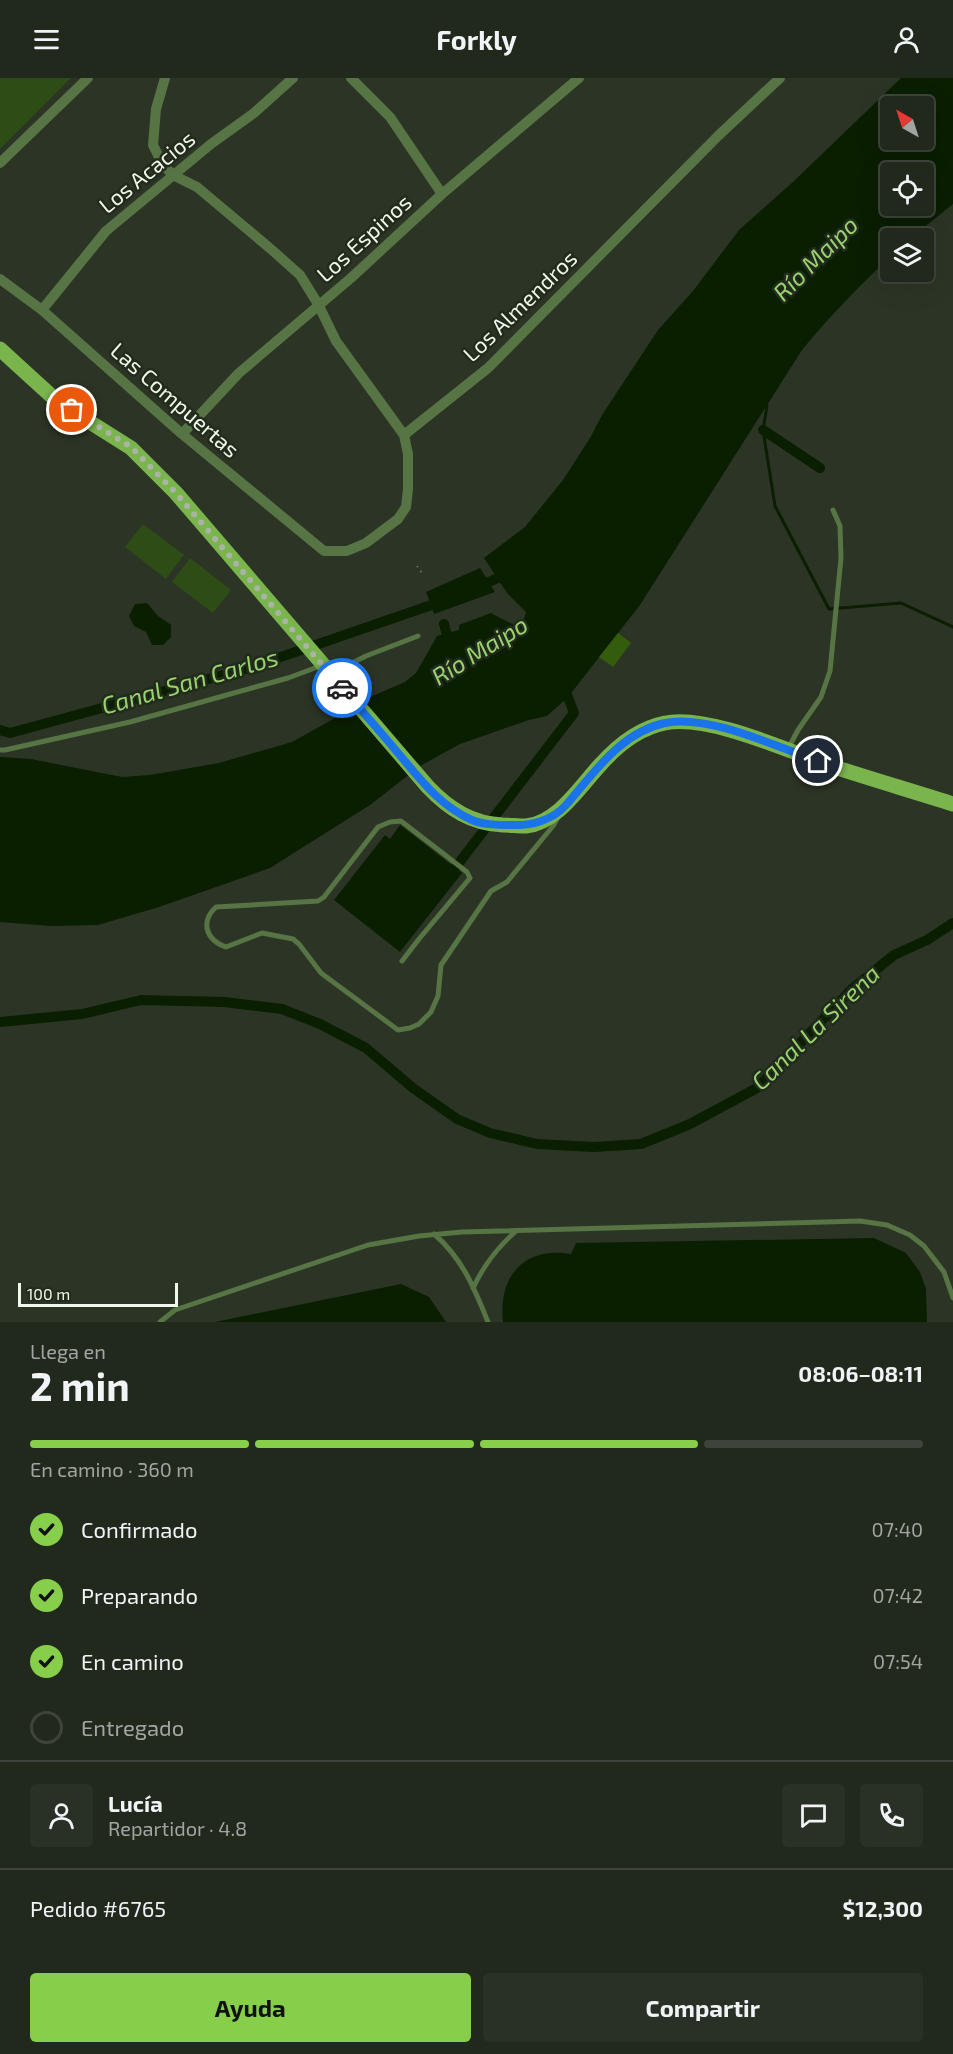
<!DOCTYPE html>
<html lang="es">
<head>
<meta charset="utf-8">
<style>
  body { margin:0; font-family:"Exo 2",sans-serif; background:#293025; color:#f1f3f6; height:100vh; display:flex; flex-direction:column; font-size:22px; white-space:nowrap }
  * { box-sizing:border-box; margin:0 }
  p { font-size:20px; color:#a2a6a3 }
  .icon { flex:none; width:33px; height:33px; fill:none; stroke:currentColor; stroke-width:2; stroke-linecap:round; stroke-linejoin:round }
  .map { position:relative; height:1244px; overflow:hidden }
  .sheet { display:flex; flex-direction:column; background:#21281c; flex:1 }
  .sheet>* { flex:none }
  .needle { width:39px; rotate:321deg }
  .controls { position:absolute; left:880px; top:18px; display:grid; gap:12px }
  .controls a { display:grid; place-items:center; width:54px; height:54px; border-radius:6px; background:#21281c; box-shadow:0 6px 24px #0002,0 0 0 2px #3e443b; font-size:30px }
  .scale { position:absolute; left:18px; bottom:15px; width:160px; box-sizing:border-box; padding-left:6px; border:3px solid #f0f7ec; border-top:0; font-size:16px; line-height:21px; white-space:nowrap; color:#f0f7ec; -webkit-text-stroke:4px #222b1c; paint-order:stroke }
  .pin { position:absolute; display:grid; place-items:center; width:51px; height:51px; color:#fff; margin:-26px; border:3px solid #fff; border-radius:50%; box-shadow:0 2px 6px #0007 }
  .courier { position:absolute; display:grid; place-items:center; width:60px; height:60px; margin:-30px; border:4px solid #1a73e8; border-radius:50%; background:#fff; color:#222; box-shadow:0 2px 8px #0007 }
  .headline em { font-style:normal; font-weight:700 }
  .headline div { display:flex; flex-direction:column-reverse }
  .headline { display:flex; align-items:center; justify-content:space-between; height:102px; padding:0 30px }
  h1 { font-size:39px; font-weight:700; line-height:45px }
  .bar { display:grid; grid-template-columns:repeat(4,1fr); gap:9px 6px; align-content:center; height:72px; padding:0 30px }
  .bar i { height:8px; border-radius:4px; background:#3e443b }
  .bar .on { background:#87cf4b }
  .bar p { grid-column:span 4 }
  .line { display:flex; align-items:center; gap:15px; padding:0 30px; border-top:2px solid #3e443b }
  .line div { flex:1 }
  .round { display:grid; place-items:center; flex:none; width:63px; height:63px; border-radius:6px; background:#293025 }
  ol { padding:0 30px; list-style:none }
  li { display:flex; align-items:center; gap:18px; height:66px }
  li p { margin-inline-start:auto }
  li .icon { padding:6px; border-radius:50%; background:#87cf4b; color:#111; stroke-width:4 }
  li:last-child { color:#a2a6a3 }
  li i { width:33px; height:33px; border:3px solid #3e443b; border-radius:50% }
  .primary-button { display:flex; gap:12px; margin-top:auto; padding:12px 30px }
  .primary-button a { flex:1; height:69px; border-radius:6px; background:#87cf4b; color:#111; font-size:24px; font-weight:700; line-height:69px; text-align:center }
  .primary-button a+a { background:#293025; color:#f1f3f6 }
  header { display:flex; justify-content:space-between; align-items:center; height:78px; padding:0 30px; background:#21281c; font-size:27px; font-weight:700 }
  .map>svg:first-child { display:block }
</style>
</head>
<body>
<header><svg class="icon" aria-label="menu" viewBox="0 0 24 24"><path d="M4 6h16M4 12h16M4 18h16"/></svg>Forkly<svg class="icon" aria-label="person" viewBox="0 0 24 24"><circle cx="12" cy="8" r="4"/><path d="M4 21q1-7 8-7t8 7"/></svg></header>
<div class="map">
<svg width="953" height="1244" viewBox="0 0 953 1244">
  <rect width="100%" height="100%" fill="#2c3525"/>
  <path fill="#2e4c16" d="M0,0h71l-71,71z
    M143,446l41,31 -18,24 -41,-32z
    M190,480l41,32 -18,23 -41,-31z"/>
  <path fill="#0a1e00" fill-rule="evenodd" d="M901,0h52v126l-42,34h-20v18c-32,30 -62,61 -89,94l-162,255 -72,92 -21,19 -18,4 -69,24 -40,22 -50,39 -100,63 -111,39 -61,18 -47,1 -51,-4v-165l31,2 91,18 28,-2 69,-12 73,-21 45,-25 24,-16 44,-19 11,-9 21,-37 22,-6v-5l32,-12 25,13 8,-7 2,-7 -19,-19 -23,-35 41,-31 38,-47 27,-42 12,-23 56,-85 35,-39 46,-61 55,-49zM891,28h33v34h-33zM891,94h33v34h-33z
    M480,490l15,24 -61,22 -8,-22z
    M147,525l11,13 13,9v12l-8,8h-11l-6,-13 -12,-6 -5,-10 6,-12z
    M400,747l62,48 -62,79 -66,-52 51,-65 5,4z
    M874,1160l32,15 14,19 6,17 1,33h-424c-5,-46 21,-76 68,-68l5,-11z
    M401,1206l28,13 17,25h-231z"/>
  <g fill="none" stroke-linecap="round" stroke-linejoin="round">
    <path stroke="#0a1e00" stroke-width="3" d="M767,328l-4,24 12,76 54,103 72,-6 52,24"/>
    <path stroke="#0a1e00" stroke-width="10" d="M763,352l57,38
      M477,509l21,-9 13,-2
      M444,546l6,23
      M0,652l10,3 239,-65 194,-67
      M455,790l119,-155 -11,-29
      M0,944l82,-8 59,-14 83,2 58,7 38,15 46,24 47,40 44,31 33,14 47,11 57,3 47,-3 49,-20 67,-36 95,-99 42,-34 33,-15 26,-17"/>
  </g>
  <path fill="#345c0d" d="M618,555l13,10 -18,24 -14,-10z"/>
  <g fill="none" stroke-linecap="round" stroke-linejoin="round">
    <path stroke="#6a7364" stroke-width="2" stroke-dasharray="1.5 4.5" stroke-linecap="butt" d="M417,488l5,7"/>
    <path stroke="#577444" stroke-width="5" d="M332,595l34,-17 52,-20
      M789,669l9,-17 23,-33 9,-26 11,-113 -1,-32 -7,-16
      M0,672h5l125,-28 158,-44 35,-13
      M402,883l17,-22 51,-61 -3,-6 -66,-51 -11,1 -12,5 -54,70 -6,4 -102,6c-16,15 -10,33 10,40l36,-14 31,6 6,5 22,29 77,57 12,-2 9,-4 12,-12 7,-16 3,-31 50,-74 16,-9 46,-56 5,-9
      M434,1156c29,25 40,54 54,88
      M473,1210c11,-23 23,-39 42,-56
      M160,1244l15,-12 193,-65 51,-9 43,-4 398,-11 27,4 23,10 14,11 20,26 9,26"/>
    <path stroke="#577444" stroke-width="10" d="M351,0l39,39 52,77
      M0,85l88,-85
      M0,201l42,31 140,124 142,117h23l19,-8 32,-24 8,-12 2,-18v-35l-4,-19 -68,-94 -18,-37 -18,-29 -28,-25 -75,-63 -24,-12 -10,-10 -10,-20 3,-36 9,-31
      M42,232l64,-79 105,-87 43,-31 39,-35
      M182,356l57,-61 112,-95 91,-84 137,-116
      M404,357l84,-67 231,-233 61,-57"/>
    <path stroke="#7ab44d" stroke-width="15" d="M0,271l58,53 73,46 45,45 252,294c21,22 44,37 75,38 7,0 15,1 23,1 32,-3 55,-41 75,-62 17,-19 39,-36 64,-41 43,-9 123,28 166,43 40,13 81,25 122,38"/>
  </g>
  <g fill="none" stroke-linecap="round" stroke-linejoin="round">
    <path stroke="#abb3a6" stroke-width="6" stroke-dasharray="0 10.8" d="M72,332l59,37 45,46 166,195"/>
    <path stroke="#1a73e8" stroke-width="8" d="M342,610c19,22 38,43 56,65 22,26 42,53 74,67 12,5 27,5 40,5 19,1 41,-5 54,-20 28,-32 55,-73 99,-82 44,-9 111,24 153,38"/>
  </g>
  <g text-anchor="middle" stroke-width="5" stroke-linejoin="round" paint-order="stroke">
    <g font-size="22" fill="#f0f7ec" stroke="#222b1c">
      <text transform="translate(147 94) rotate(-39)" y="8">Los Acacios</text>
      <text transform="translate(364 160) rotate(-42)" y="8">Los Espinos</text>
      <text transform="translate(520 228) rotate(-44)" y="8">Los Almendros</text>
      <text transform="translate(175 322) rotate(41)" y="8">Las Compuertas</text>
    </g>
    <g font-size="24" font-style="italic" fill="#99d36f" stroke="#222b1c">
      <text transform="translate(816 181) rotate(-45)" y="8">Río Maipo</text>
      <text transform="translate(480 573) rotate(-32)" y="8">Río Maipo</text>
      <text transform="translate(190 604) rotate(-16)" y="8">Canal San Carlos</text>
      <text transform="translate(816 950) rotate(-44)" y="8">Canal La Sirena</text>
    </g>
  </g>
</svg>
<div class="controls">
<a><svg class="needle" viewBox="-14 -14 28 28"><path d="M0-13l5 13h-10z" fill="#e53935"/><path d="M0 13l5-13h-10z" fill="#a2a6a3"/></svg></a>
<a><svg class="icon" aria-label="locate" viewBox="0 0 24 24"><circle cx="12" cy="12" r="6"/><path d="M12 2v4M12 18v4M2 12h4M18 12h4"/></svg></a>
<a><svg class="icon" aria-label="layers" viewBox="0 0 24 24"><path d="M12 4l9 5-9 5-9-5zM3 14l9 5 9-5"/></svg></a>
</div>
<div class="scale">100 m</div>
<div class="pin" style="left:72px;top:332px;background:#ea580c"><svg class="icon" aria-label="bag" viewBox="0 0 24 24"><path d="M5 8h14l-1 12H6zM9 8a3 3 0 0 1 6 0"/></svg></div>
<div class="pin" style="left:818px;top:683px;background:#1f2937"><svg class="icon" aria-label="home" viewBox="0 0 24 24"><path d="M3 11l9-7 9 7M6 9v11h12V9"/></svg></div>
<div class="courier" style="left:342px;top:610px"><svg class="icon" aria-label="car" viewBox="0 0 24 24"><path d="M5 17H2v-5l4-1 3-4h7l3 4 3 1v5h-3M9 17h6M6 11h13"/><circle cx="7" cy="17" r="2"/><circle cx="17" cy="17" r="2"/></svg></div>
</div>
<section class="sheet">
<div class="headline"><div><h1>2 min</h1><p>Llega en</p></div><em>08:06–08:11</em></div>
<div class="bar"><i class="on"></i><i class="on"></i><i class="on"></i><i></i><p>En camino · 360 m</p></div>
<ol>
<li><svg class="icon" aria-label="check" viewBox="0 0 24 24"><path d="M5 12l5 5 9-10"/></svg>Confirmado<p>07:40</p></li>
<li><svg class="icon" aria-label="check" viewBox="0 0 24 24"><path d="M5 12l5 5 9-10"/></svg>Preparando<p>07:42</p></li>
<li><svg class="icon" aria-label="check" viewBox="0 0 24 24"><path d="M5 12l5 5 9-10"/></svg>En camino<p>07:54</p></li>
<li><i></i>Entregado</li>
</ol>
<div class="line" style="height:108px"><a class="round"><svg class="icon" aria-label="person" viewBox="0 0 24 24"><circle cx="12" cy="8" r="4"/><path d="M4 21q1-7 8-7t8 7"/></svg></a><div><b>Lucía</b><p>Repartidor · 4.8</p></div><a class="round"><svg class="icon" aria-label="chat" viewBox="0 0 24 24"><path d="M4 5h16v11H9l-5 4z"/></svg></a><a class="round"><svg class="icon" aria-label="phone" viewBox="0 0 24 24"><path d="M5 4h4l2 5-3 2q2 4 5 5l2-3 5 2v4C11 20 4 13 5 4z"/></svg></a></div>
<div class="line" style="height:78px"><div>Pedido #6765</div><b>$12,300</b></div>
<div class="primary-button"><a>Ayuda</a><a>Compartir</a></div>
</section>
</body>
</html>
